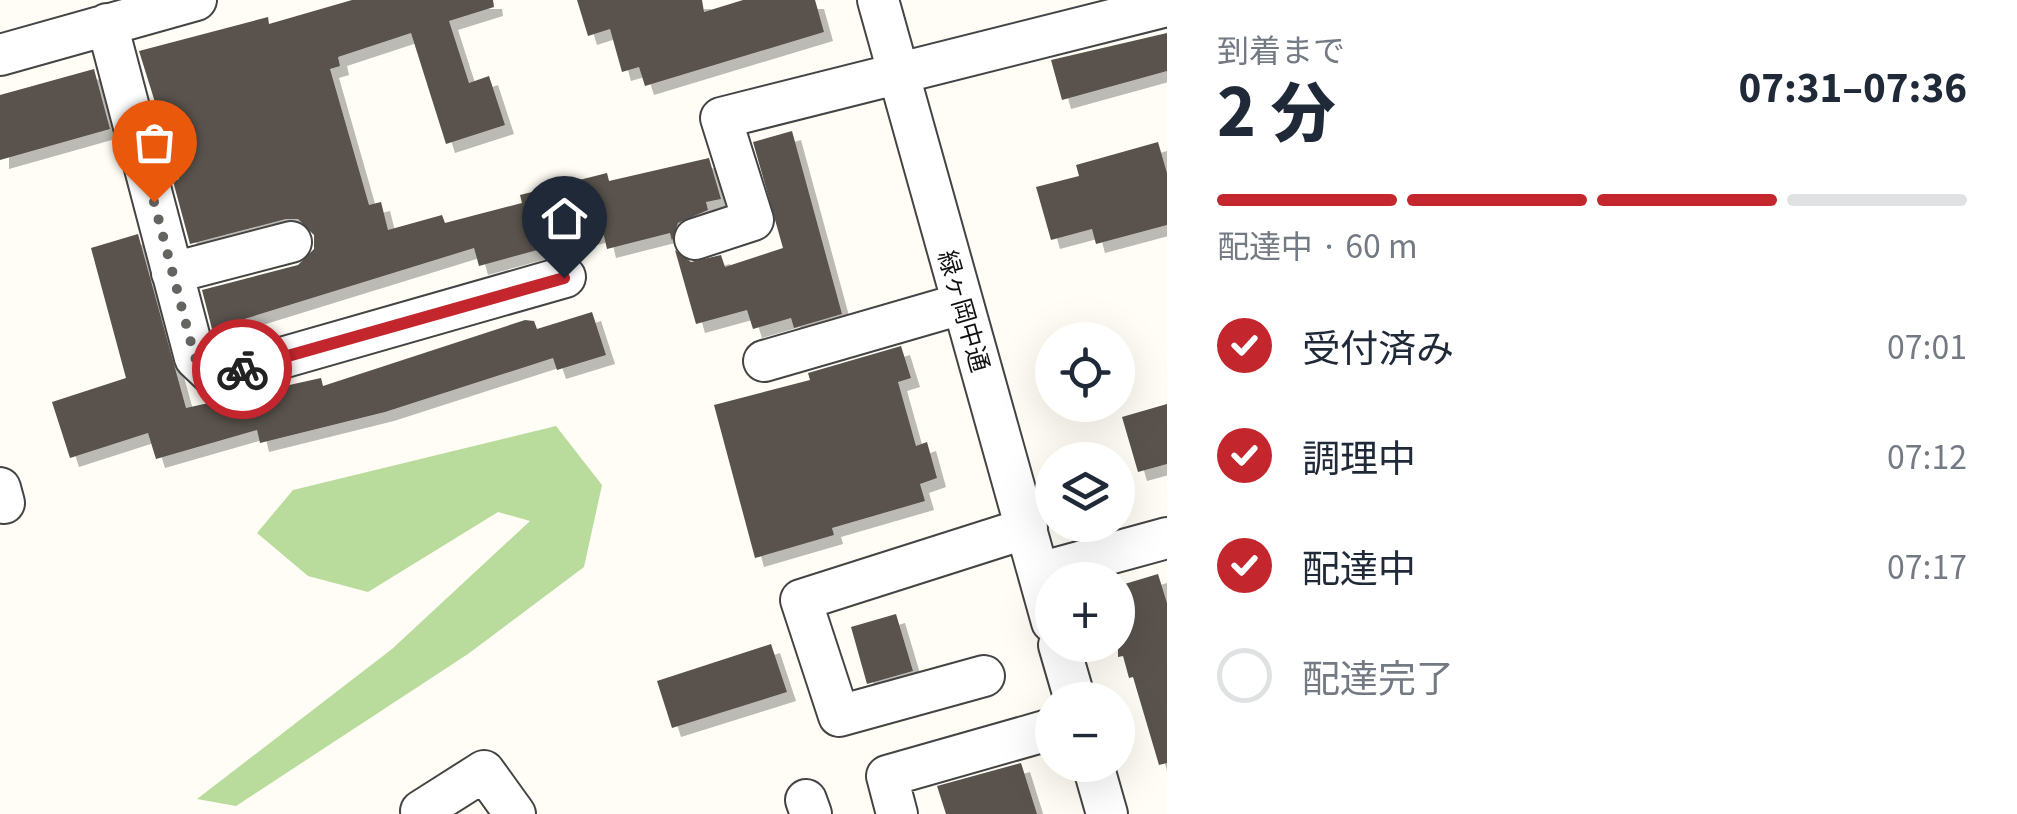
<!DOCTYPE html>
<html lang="ja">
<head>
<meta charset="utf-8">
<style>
  body { margin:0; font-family:Georgia,"Noto Sans JP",serif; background:#f2f2f3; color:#1f2937; height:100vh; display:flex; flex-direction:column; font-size:38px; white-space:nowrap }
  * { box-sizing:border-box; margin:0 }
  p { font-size:32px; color:#747a83 }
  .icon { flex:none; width:55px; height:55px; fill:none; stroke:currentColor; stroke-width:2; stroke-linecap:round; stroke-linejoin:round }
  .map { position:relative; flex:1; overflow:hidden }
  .side { display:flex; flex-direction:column; background:#fff; width:850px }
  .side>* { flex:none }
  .controls { position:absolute; left:1035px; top:322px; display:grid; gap:20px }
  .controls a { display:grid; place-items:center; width:100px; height:100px; border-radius:50%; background:#fff; box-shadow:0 10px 40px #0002; font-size:50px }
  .pin { position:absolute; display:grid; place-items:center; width:85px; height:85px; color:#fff; margin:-102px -42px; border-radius:50% 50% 50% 0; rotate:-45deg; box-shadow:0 0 10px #0007 }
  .pin .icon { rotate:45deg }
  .courier { position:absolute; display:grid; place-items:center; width:100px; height:100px; margin:-50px; border:8px solid #c4262e; border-radius:50%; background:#fff; color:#222; box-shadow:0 2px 12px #0007 }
  .headline em { font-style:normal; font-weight:800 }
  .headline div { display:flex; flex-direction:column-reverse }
  .headline { display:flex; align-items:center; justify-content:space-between; height:170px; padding:0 50px }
  h1 { font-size:65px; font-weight:800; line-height:75px }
  .bar { display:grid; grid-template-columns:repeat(4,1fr); gap:15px 10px; align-content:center; height:120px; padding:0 50px }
  .bar i { height:12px; border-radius:8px; background:#e0e1e3 }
  .bar .on { background:#c4262e }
  .bar p { grid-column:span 4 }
  ol { padding:0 50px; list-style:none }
  li { display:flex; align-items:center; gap:30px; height:110px }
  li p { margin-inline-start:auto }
  li .icon { padding:10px; border-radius:50%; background:#c4262e; color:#fff; stroke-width:4 }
  li:last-child { color:#747a83 }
  li i { width:55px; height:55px; border:5px solid #e0e1e3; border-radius:50% }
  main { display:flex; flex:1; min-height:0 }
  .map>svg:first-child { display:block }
</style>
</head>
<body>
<main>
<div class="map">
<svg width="1167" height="814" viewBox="0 0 1167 814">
  <defs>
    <filter id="shadow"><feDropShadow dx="9" dy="9" stdDeviation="0" flood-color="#0004"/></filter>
  </defs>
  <rect width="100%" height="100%" fill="#fffdf5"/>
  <path fill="#b9dc9c" d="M556,426l46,59 -18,82 -116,87 -232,152 -39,-7 195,-150 138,-128 -32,-9 -130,80 -60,-16 -51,-43 36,-43z"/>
  <path fill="#5a524d" filter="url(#shadow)" d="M352,0h141l1,7 -45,14 20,62 20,-7 16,49 -59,19 -35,-111 -73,24 2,9 -10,3 39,136 12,-3 7,28 54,-15 3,8 77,-20 -2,-8 87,-22 2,8 100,-23 12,41 -15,3 2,8 -30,13 -6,18 -2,-8 -63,16 -4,-17 -124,34 -5,-18 -262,81 -10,-39 96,-25 16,-16v-14l-16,-16h-12l-96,25 -17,-63 6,-2 -40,-128 129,-34 1,7z
    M577,0h125l2,12 39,-12h72l9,32 -179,54 -6,-19 -17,5 -12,-43 -22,7z
    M1167,33v38l-105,29 -11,-40z
    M94,69l16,60 -110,31v-65z
    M792,131l50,183 -48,14 -3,-10 -38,11 -6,-19 -51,14 -21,-74 16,12 30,-7 4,12 58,-19 -30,-106z
    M1158,142l9,31v52l-71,19 -4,-15 -41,11 -15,-53 43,-11 -3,-11z
    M138,234l48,174 135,-30 2,8 202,-66 9,1 3,8 55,-17 14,43 -49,15 -4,-12 -168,54 -125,31 -3,-13 -101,29 -8,-26 -78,25 -18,-56 74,-24 -35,-130z
    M901,346l10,32 -13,4 18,64 11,-4 10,36 -17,6 5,17 -93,27 2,7 -79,23 -41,-153 96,-25 -2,-7z
    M1167,404v60l-29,8 -16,-55z
    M1158,574l9,29v160l-8,2 -26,-88 -4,1 -6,-22 -5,1v-71z
    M896,614l17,57 -46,13 -16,-57z
    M771,644l16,48 -115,36 -15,-47z
    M1021,763l16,51h-91l-9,-28z"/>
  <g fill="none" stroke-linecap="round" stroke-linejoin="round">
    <g stroke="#444" stroke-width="44">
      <path id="minor" d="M878,0l174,622
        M107,24l88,334 20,19 350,-100
        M0,55l196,-55
        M695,239l58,-19 -32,-102 446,-112
        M172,273l119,-31
        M764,361l197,-57
        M0,488l4,15
        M1039,573l128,-35
        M1059,645l16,55
        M984,676l-145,40 -38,-116 226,-72
        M1093,765l14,49
        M806,800l5,14
        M421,811l63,-40 31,43
        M897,814l-10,-38 165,-47"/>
    </g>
    <use href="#minor" stroke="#fff" stroke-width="40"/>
  </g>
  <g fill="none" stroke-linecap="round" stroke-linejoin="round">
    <path stroke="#646461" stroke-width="10" stroke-dasharray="0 18" d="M154,202l41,156 20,19 27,-8"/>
    <path stroke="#c4262e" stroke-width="12" d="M242,369l322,-91"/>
  </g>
  <g text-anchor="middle" stroke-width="10" stroke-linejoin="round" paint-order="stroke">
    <g font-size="25" fill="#111" stroke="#fff">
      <text transform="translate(964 311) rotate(74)" y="9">緑ヶ岡中通</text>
    </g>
  </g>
</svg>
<div class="controls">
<a><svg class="icon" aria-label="locate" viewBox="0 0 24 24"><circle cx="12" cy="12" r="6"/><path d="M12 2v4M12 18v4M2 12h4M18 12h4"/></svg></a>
<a><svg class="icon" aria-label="layers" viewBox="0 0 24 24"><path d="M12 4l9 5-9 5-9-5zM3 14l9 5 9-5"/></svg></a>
<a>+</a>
<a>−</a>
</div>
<div class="pin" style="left:154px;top:202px;background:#ea580c"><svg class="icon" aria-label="bag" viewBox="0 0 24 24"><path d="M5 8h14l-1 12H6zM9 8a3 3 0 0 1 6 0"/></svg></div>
<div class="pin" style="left:564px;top:278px;background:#1f2937"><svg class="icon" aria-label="home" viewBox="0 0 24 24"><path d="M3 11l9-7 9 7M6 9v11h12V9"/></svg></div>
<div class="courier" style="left:242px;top:369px"><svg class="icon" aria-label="bike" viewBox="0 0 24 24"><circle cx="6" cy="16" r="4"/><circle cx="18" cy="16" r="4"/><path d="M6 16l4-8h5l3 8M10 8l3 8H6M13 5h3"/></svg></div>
</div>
<section class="side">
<div class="headline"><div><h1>2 分</h1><p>到着まで</p></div><em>07:31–07:36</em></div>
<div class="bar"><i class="on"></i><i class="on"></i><i class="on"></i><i></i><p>配達中 · 60 m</p></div>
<ol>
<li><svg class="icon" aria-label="check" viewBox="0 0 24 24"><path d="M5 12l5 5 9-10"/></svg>受付済み<p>07:01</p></li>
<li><svg class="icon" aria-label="check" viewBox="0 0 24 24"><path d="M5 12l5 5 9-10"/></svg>調理中<p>07:12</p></li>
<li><svg class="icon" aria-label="check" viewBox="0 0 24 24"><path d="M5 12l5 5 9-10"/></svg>配達中<p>07:17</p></li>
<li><i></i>配達完了</li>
</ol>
</section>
</main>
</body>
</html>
